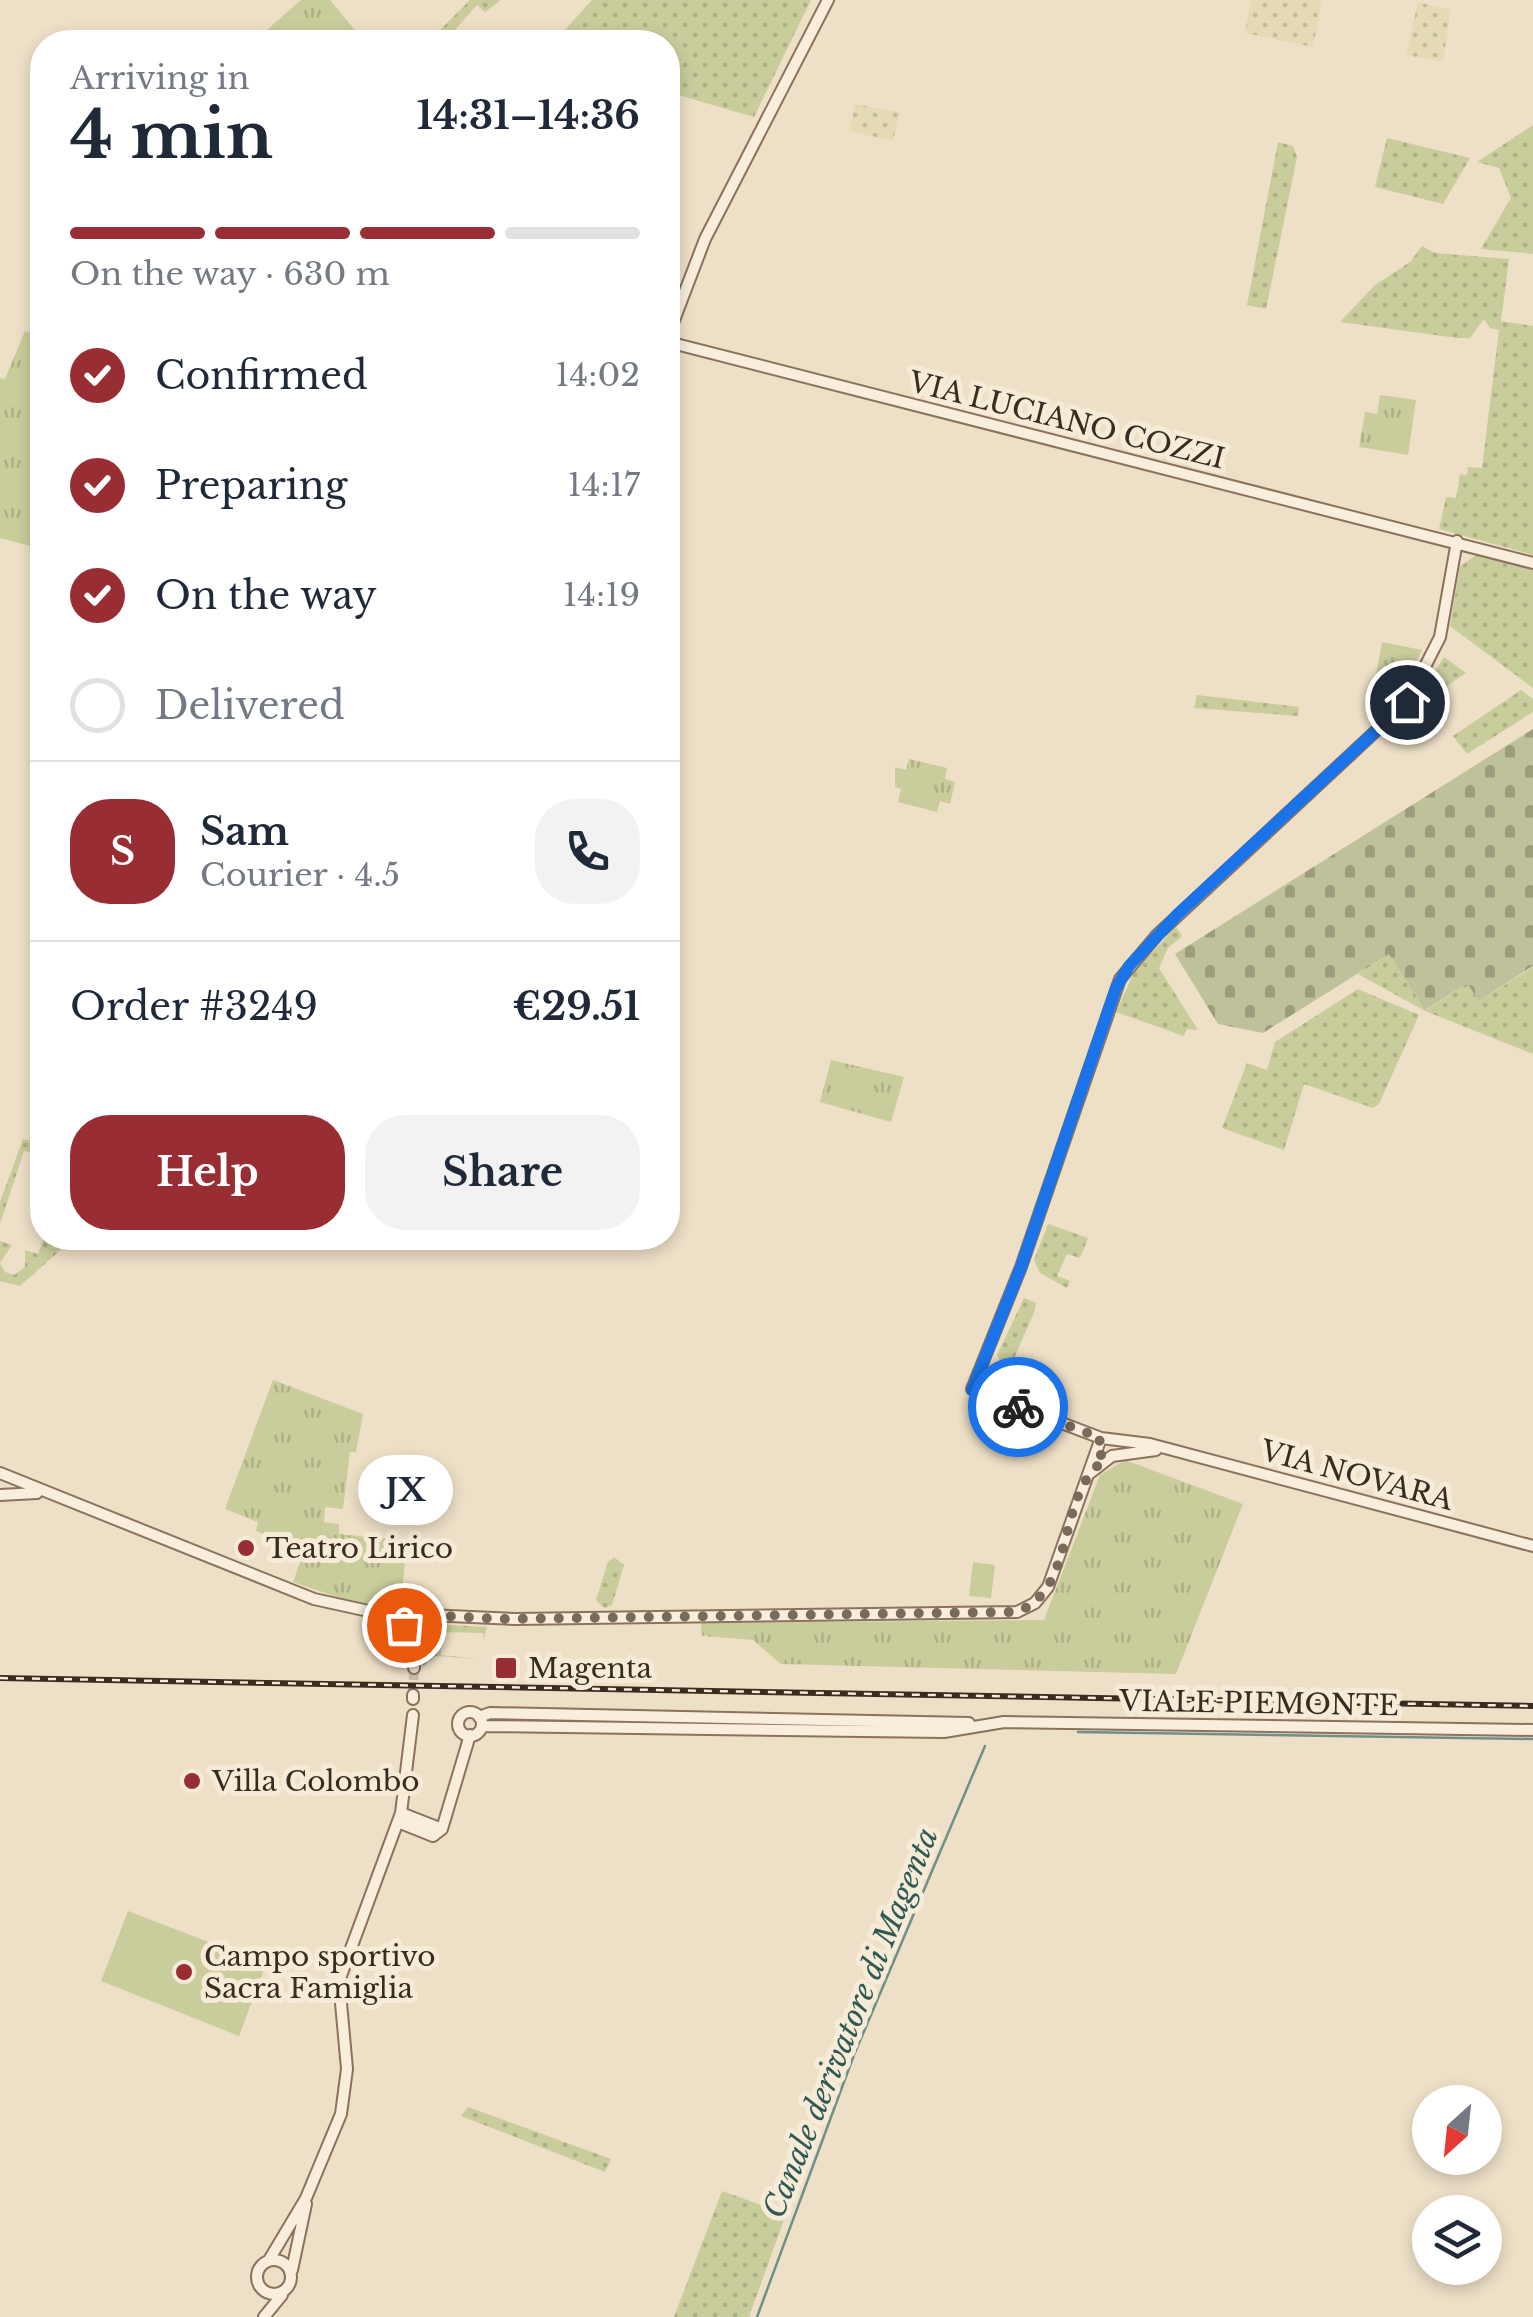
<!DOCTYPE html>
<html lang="en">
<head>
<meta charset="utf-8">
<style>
  body { margin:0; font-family:"Libre Baskerville",serif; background:#f2f2f3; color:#1f2937; height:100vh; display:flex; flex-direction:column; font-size:38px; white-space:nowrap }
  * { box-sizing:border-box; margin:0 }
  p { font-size:32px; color:#747a83 }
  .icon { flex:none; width:55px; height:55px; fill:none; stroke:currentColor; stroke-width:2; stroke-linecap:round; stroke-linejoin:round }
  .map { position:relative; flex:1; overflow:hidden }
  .drawer { position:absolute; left:30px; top:30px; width:650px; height:1220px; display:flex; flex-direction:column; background:#fff; border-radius:40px; box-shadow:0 5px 15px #0003 }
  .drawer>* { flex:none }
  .needle { width:65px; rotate:207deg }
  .controls { position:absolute; left:1412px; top:2085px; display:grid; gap:20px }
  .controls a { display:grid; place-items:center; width:90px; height:90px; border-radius:50%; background:#fff; box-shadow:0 5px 15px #0003; font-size:50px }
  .pin { position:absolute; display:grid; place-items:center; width:85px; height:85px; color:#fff; margin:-42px; border:5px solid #fff; border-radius:50%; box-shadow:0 2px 10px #0007 }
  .courier { position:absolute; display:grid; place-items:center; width:100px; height:100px; margin:-50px; border:8px solid #1a73e8; border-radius:50%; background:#fff; color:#222; box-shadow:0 2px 12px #0007 }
  .bubble { position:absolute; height:70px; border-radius:35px; background:#fff; box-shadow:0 5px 15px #0003; font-size:32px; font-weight:800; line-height:70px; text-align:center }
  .overview em { font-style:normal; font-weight:800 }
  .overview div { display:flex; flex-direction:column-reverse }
  .overview { display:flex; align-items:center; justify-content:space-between; height:170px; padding:0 40px }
  h1 { font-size:65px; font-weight:800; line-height:75px }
  .bar { display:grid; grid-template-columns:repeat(4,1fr); gap:15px 10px; align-content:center; height:120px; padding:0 40px }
  .bar i { height:12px; border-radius:8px; background:#e0e1e3 }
  .bar .active { background:#982d33 }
  .bar p { grid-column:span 4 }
  .line { display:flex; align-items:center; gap:25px; padding:0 40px; border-top:2px solid #e0e1e3 }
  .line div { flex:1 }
  .round { display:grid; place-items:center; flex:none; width:105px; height:105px; border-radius:40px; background:#f2f2f3 }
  ol { padding:0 40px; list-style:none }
  li { display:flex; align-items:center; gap:30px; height:110px }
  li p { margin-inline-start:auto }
  li .icon { padding:10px; border-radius:50%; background:#982d33; color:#fff; stroke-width:4 }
  li:last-child { color:#747a83 }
  li i { width:55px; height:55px; border:5px solid #e0e1e3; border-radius:50% }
  .primary-button { display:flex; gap:20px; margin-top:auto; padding:20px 40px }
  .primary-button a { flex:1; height:115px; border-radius:40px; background:#982d33; color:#fff; font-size:40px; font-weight:800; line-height:115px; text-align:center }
  .primary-button a+a { background:#f2f2f3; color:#1f2937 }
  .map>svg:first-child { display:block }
</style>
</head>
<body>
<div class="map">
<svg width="1533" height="2317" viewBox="0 0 1533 2317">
  <defs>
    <pattern id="farmland-dots" width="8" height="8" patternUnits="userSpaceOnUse" patternTransform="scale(2.5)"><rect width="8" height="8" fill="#e4dab5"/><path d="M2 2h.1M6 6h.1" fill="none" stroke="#c4bb9b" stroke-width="1.8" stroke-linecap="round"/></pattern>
    <pattern id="grass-dots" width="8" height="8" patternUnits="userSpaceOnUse" patternTransform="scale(2.5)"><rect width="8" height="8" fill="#c9cc9b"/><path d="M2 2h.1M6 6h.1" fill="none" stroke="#adaf85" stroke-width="1.8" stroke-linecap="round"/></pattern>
    <pattern id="cemetery-stones" width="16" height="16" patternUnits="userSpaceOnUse" patternTransform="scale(2.5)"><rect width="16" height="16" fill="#bfc19a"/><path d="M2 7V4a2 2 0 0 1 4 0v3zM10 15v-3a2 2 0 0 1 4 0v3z" fill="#9c9d7d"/></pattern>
    <pattern id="park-tufts" width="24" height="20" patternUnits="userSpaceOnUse" patternTransform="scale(2.5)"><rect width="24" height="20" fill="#c9cc9b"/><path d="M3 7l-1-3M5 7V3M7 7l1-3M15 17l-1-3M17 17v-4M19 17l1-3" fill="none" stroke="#adaf85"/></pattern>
  </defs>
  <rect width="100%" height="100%" fill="#eee0c7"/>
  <path fill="url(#farmland-dots)" d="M1251,0h71l-9,47 -68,-14z
    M1418,2l33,8 -8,52 -37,-7z
    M855,104l45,8 -7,29 -44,-10z"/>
  <path fill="url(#grass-dots)" d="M470,0h31l-16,12 -8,-7 -31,35 -8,-8z
    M592,0h219l-57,117 -86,-25v-50h-114z
    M1533,125v129l-52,-5 30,-51 -12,-30 -22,-6z
    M1387,138l83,20 -27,46 -68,-17z
    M1278,142l15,4 4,11 -31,152 -19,-4z
    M1422,246l13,7 74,6 -8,62 32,5v229l-94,-26 7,-32 10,1 4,-24 7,1 1,-8 14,1 17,-138 -9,-2 -6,-9 -14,19h-13l-117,-16 34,-36 36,-24z
    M1167,437l29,6 -4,24 -28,-7z
    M1480,553l53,17v118l-83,-62 10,-60z
    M1444,657l22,16 -49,34 2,4 -14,10z
    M1521,690l12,9v13l-66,42 -14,-18z
    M1197,695l102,12 -1,9 -104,-8z
    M1176,927l6,9 -14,12 -9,20 39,62 -11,-1 -3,7 -68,-24 19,-42z
    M1389,954l37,56 41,-27 12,18 54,-34v87l-108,-43 -67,-37z
    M1358,989l61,26 -40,89 -6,4 -69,-24 -20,66 -62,-22 25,-65 20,7 8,-28z
    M37,1136l5,2v18l-18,-5 -24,73v-22l23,-63 11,3z
    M1048,1224l40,14 -8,20 -13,-4 -10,22 13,5 -3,7 -27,-15 -6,-13z
    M44,1238h30l-54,48 -20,-5v-40l12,4 -12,18 5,9 9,3 11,-8v-17l13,4z
    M1024,1298l12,5 -1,7 -22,51 -11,5 -5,-11z
    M614,1557l10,8 -12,40 -8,3 -8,-8 12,-38z
    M448,1625l39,2 -4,14v-8l-41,-1 -1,23 39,4 -44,-3 -14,11 4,-31z
    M468,2107l143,52 -6,13 -144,-56z
    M722,2191l64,23 -37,103h-75z"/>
  <path fill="url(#cemetery-stones)" d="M1533,729v237l-54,35 -12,-18 -42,27 -36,-56 -126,79 -45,-9 -43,-70z"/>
  <path fill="url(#park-tufts)" d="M301,0h29l34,41 -111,1z
    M25,331l17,6v161l-8,49 -34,-9v-160l5,1z
    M1380,395l36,5 -8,55 -49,-8 6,-35 12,2z
    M1382,642l40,8 -29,59 -14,8 -10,-3z
    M909,759l38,9 -2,11 10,3 -5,22 -10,-3 -3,11 -39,-10 3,-13 -6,-2v-20l11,3z
    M831,1060l73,17 -13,45 -71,-20z
    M273,1380l90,34 -7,38h-6l-7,57 -18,-2 -1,15 15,2v10l68,7 -5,52 -12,14 -41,-6 -56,-19 11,-31 -48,-20 2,-9 -33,-13z
    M1125,1460l118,44 -67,170 -395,-10 -28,-24 -51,-4 -1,-13 343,-3 56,-145z"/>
  <path fill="#c9cc9b" d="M973,1562l22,3 -4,33 -22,-2z
    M128,1911l138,53 -27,72 -138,-55z"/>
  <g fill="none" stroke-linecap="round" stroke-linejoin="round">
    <path stroke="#6f9086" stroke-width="2.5" d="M1078,1732l455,7
      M757,2317l97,-262 131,-309"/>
    <path stroke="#cabca6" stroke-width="10" stroke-dasharray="10 5" stroke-linecap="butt" d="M413,1695l1,-27"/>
    <g stroke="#8a725d" stroke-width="14">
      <path id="tertiary" d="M668,336l37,-97 123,-239
        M668,342l865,221
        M1457,541l-17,96 -33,65 -250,233 -37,44 -99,288 -49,122 129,49 49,6 383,102
        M0,1473l314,126 86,19
        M1090,1473l22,-17 44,-6
        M0,1495l37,-2
        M428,1615l87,4 502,-7 18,-9 13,-16 53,-149
        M400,1618l1,-11 10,-7 13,4 4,11
        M400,1618l15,11 9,-5 4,-9
        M414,1668l1,-39
        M413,1699v-4
        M458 1724a12 12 0 1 1 24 0a12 12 0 1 1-24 0Z
        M479,1717l11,-4 479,10
        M482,1726l462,6 60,-10 529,8
        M401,1813l41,16
        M398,1822l35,14 9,-7
        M442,1829l28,-94
        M257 2277a17 17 0 1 1 34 0a17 17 0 1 1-34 0Z
        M269,2260l37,-62 35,-84 6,-45 -8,-88 62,-168 12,-98
        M292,2270l14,-66
        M264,2317l18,-22"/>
    </g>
    <use href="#tertiary" stroke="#f9eedb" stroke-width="10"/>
    <g stroke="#3a2b20" stroke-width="6">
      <path id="rail" d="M0,1678l1533,28"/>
    </g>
    <use href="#rail" stroke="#f5ebd7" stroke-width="2.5" stroke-dasharray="8" stroke-linecap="butt"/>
  </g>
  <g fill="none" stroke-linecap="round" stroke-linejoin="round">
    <path stroke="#796a5a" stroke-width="10" stroke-dasharray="0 18" d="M404,1625l15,3 9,-13 72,4 517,-7c62,-24 37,-118 89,-153l-11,-9 6,-12 -83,-31"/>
    <path stroke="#1a73e8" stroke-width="12" d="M1018,1407l-46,-17 49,-123 95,-279 13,-22 48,-51 230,-213"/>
  </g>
  <g fill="#982d33" stroke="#f5ebd7" stroke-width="4">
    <circle cx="246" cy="1548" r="10"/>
    <rect x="494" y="1656" width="24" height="24" rx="5"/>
    <circle cx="192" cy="1781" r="10"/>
    <circle cx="184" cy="1972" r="10"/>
  </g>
  <g text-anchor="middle" stroke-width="10" stroke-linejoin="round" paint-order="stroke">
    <g font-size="28" fill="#3a2b20" stroke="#f5ebd7">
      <text transform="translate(1067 420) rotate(14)" y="10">VIA LUCIANO COZZI</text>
      <text transform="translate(1357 1475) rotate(15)" y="10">VIA NOVARA</text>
      <text transform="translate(1259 1703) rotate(1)" y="10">VIALE PIEMONTE</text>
    </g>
    <g font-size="28" fill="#3a2b20" stroke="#f5ebd7" text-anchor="start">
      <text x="266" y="1558">Teatro Lirico</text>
      <text x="528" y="1678">Magenta</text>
      <text x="212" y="1791">Villa Colombo</text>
      <text x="204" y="1966">Campo sportivo<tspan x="204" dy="32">Sacra Famiglia</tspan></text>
    </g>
    <g font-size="30" font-style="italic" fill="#305955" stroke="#f5ebd7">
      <text transform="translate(851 2023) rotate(-68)" y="10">Canale derivatore di Magenta</text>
    </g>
  </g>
</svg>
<div class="controls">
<a><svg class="needle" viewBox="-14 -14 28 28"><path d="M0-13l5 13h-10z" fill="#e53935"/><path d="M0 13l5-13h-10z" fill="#747a83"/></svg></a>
<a><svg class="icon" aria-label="layers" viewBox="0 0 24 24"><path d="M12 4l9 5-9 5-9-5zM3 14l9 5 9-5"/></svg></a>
</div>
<div class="pin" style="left:404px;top:1625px;background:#ea580c"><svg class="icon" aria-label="bag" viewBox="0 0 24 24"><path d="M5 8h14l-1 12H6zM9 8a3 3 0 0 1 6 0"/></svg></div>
<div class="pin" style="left:1407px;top:702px;background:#1f2937"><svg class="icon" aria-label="home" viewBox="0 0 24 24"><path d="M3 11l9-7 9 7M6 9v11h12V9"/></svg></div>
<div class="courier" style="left:1018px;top:1407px"><svg class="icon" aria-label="bike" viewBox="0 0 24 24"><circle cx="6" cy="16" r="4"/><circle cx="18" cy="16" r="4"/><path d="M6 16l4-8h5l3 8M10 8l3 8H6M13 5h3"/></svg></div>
<div class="bubble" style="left:358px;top:1455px;width:95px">JX</div>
<section class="drawer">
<div class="overview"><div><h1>4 min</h1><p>Arriving in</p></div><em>14:31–14:36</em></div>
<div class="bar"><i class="active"></i><i class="active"></i><i class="active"></i><i></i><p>On the way · 630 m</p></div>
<ol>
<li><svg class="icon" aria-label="check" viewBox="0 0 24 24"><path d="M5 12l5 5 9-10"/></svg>Confirmed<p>14:02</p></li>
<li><svg class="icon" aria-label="check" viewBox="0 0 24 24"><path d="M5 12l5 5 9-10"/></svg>Preparing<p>14:17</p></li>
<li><svg class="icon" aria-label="check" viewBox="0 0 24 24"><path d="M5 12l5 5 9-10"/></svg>On the way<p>14:19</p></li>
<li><i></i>Delivered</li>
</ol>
<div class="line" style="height:180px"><b class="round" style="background:#982d33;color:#fff">S</b><div><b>Sam</b><p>Courier · 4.5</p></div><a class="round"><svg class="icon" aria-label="phone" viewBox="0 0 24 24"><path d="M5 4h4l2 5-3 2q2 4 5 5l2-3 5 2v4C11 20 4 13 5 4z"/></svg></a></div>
<div class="line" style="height:130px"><div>Order #3249</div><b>€29.51</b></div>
<div class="primary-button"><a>Help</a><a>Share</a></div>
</section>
</div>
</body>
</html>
